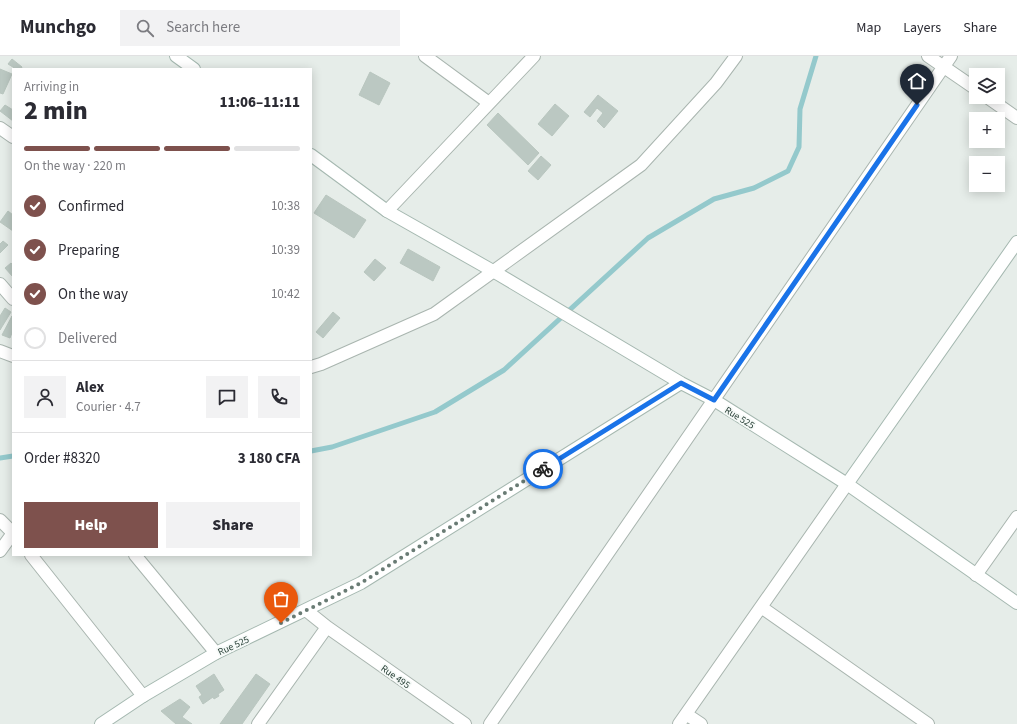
<!DOCTYPE html>
<html lang="en">
<head>
<meta charset="utf-8">
<style>
  body { margin:0; font-family:"Source Sans 3",sans-serif; background:#f2f2f3; color:#2b2b33; height:100vh; display:flex; flex-direction:column; font-size:15px; white-space:nowrap }
  * { box-sizing:border-box; margin:0 }
  p { font-size:13px; color:#7c7c81 }
  .icon { flex:none; width:22px; height:22px; fill:none; stroke:currentColor; stroke-width:2; stroke-linecap:round; stroke-linejoin:round }
  .map { position:relative; flex:1; overflow:hidden }
  .side { position:absolute; left:12px; top:12px; width:300px; height:488px; display:flex; flex-direction:column; background:#fff; border-radius:0px; box-shadow:0 2px 10px #0003 }
  .side>* { flex:none }
  .tools { position:absolute; left:969px; top:12px; display:grid; gap:8px }
  .tools a { display:grid; place-items:center; width:36px; height:36px; border-radius:0px; background:#fff; box-shadow:0 2px 10px #0003; font-size:20px }
  .pin { position:absolute; display:grid; place-items:center; width:34px; height:34px; color:#fff; margin:-41px -17px; border-radius:50% 50% 50% 0; rotate:-45deg; box-shadow:0 0 4px #0007 }
  .pin .icon { rotate:45deg }
  .courier { position:absolute; display:grid; place-items:center; width:40px; height:40px; margin:-20px; border:3px solid #1a73e8; border-radius:50%; background:#fff; color:#222; box-shadow:0 1px 5px #0007 }
  .head em { font-style:normal; font-weight:800 }
  .head div { display:flex; flex-direction:column-reverse }
  .head { display:flex; align-items:center; justify-content:space-between; height:68px; padding:0 12px }
  h1 { font-size:26px; font-weight:800; line-height:30px }
  .bar { display:grid; grid-template-columns:repeat(4,1fr); gap:6px 4px; align-content:center; height:48px; padding:0 12px }
  .bar i { height:5px; border-radius:3px; background:#e1e1e2 }
  .bar .selected { background:#7e514d }
  .bar p { grid-column:span 4 }
  .line { display:flex; align-items:center; gap:10px; padding:0 12px; border-top:1px solid #e1e1e2 }
  .line div { flex:1 }
  .round { display:grid; place-items:center; flex:none; width:42px; height:42px; border-radius:0px; background:#f2f2f3 }
  ol { padding:0 12px; list-style:none }
  li { display:flex; align-items:center; gap:12px; height:44px }
  li p { margin-inline-start:auto }
  li .icon { padding:4px; border-radius:50%; background:#7e514d; color:#fff; stroke-width:4 }
  li:last-child { color:#7c7c81 }
  li i { width:22px; height:22px; border:2px solid #e1e1e2; border-radius:50% }
  .action { display:flex; gap:8px; margin-top:auto; padding:8px 12px }
  .action a { flex:1; height:46px; border-radius:0px; background:#7e514d; color:#fff; font-size:16px; font-weight:800; line-height:46px; text-align:center }
  .action a+a { background:#f2f2f3; color:#2b2b33 }
  header { display:flex; align-items:center; gap:24px; box-sizing:border-box; height:56px; padding:0 20px; background:#fff; border-bottom:1px solid #e1e1e2 }
  header strong { font-size:19px }
  nav { display:flex; gap:22px; margin-inline-start:auto; font-size:14px }
  .search { width:280px; height:36px; background:#f2f2f3; display:flex; align-items:center; gap:10px; box-sizing:border-box; padding:0 14px; border-radius:0px; color:#7c7c81; font-size:15px }
  .map>svg:first-child { display:block }
</style>
</head>
<body>
<header>
<strong>Munchgo</strong>
<div class="search"><svg class="icon" aria-label="search" viewBox="0 0 24 24"><circle cx="10" cy="10" r="6"/><path d="M15 15l6 6"/></svg>Search here</div>
<nav><a>Map</a><a>Layers</a><a>Share</a></nav>
</header>
<div class="map">
<svg width="1017" height="668" viewBox="0 0 1017 668">
  <rect width="100%" height="100%" fill="#e6ede9"/>
  <g fill="none" stroke-linecap="round" stroke-linejoin="round">
    <path stroke="#94c9cc" stroke-width="5" d="M311,395l21,-4 103,-35 69,-42 144,-132 66,-39 40,-11 34,-17 11,-24 1,-38 16,-53
      M0,402l13,-2"/>
  </g>
  <path fill="#bbc8c2" stroke="#b9c6bf" d="M12,3l10,8 -1,2h-5l-8,-5z
    M0,13l12,5 -9,20 -3,-1z
    M370,16l20,11 -11,22 -20,-10z
    M598,39l20,16 -14,17 -7,-7 6,-8 -6,-5 -7,9 -6,-5z
    M555,48l14,12 -17,20 -14,-12z
    M5,49l8,5v11l-13,-10z
    M498,57l41,40 -11,12 -41,-40z
    M541,100l10,9 -13,15 -10,-9z
    M326,139l40,25 -12,18 -40,-25z
    M8,155l5,4v16l-13,-9z
    M3,185l5,4 -8,8v-9z
    M408,193l32,18 -7,14 -33,-18z
    M375,203l11,9 -12,13 -10,-9z
    M11,207l2,2v12l-8,-9z
    M5,252l6,4 -11,18v-14z
    M333,256l7,6 -17,20 -7,-6z
    M12,260l1,14 -3,8 -8,-3z
    M214,618l10,16 -6,4 1,2 -5,3 -1,-2 -10,7 -4,-7 3,-2 -6,-9z
    M256,618l14,10 -28,40h-22z
    M180,643l10,8 -8,10 10,7h-16l-15,-13z"/>
  <g fill="none" stroke-linecap="round" stroke-linejoin="round">
    <g stroke="#a9b5af" stroke-width="14">
      <path id="street" d="M425,0l64,47
        M928,0l48,33
        M987,41l30,21
        M0,72l13,9
        M387,155l147,-155
        M0,228l13,15
        M0,295l13,5
        M311,311l10,-3 113,-50 207,-149 75,-82 20,-27
        M0,464l13,13
        M0,495l13,-18
        M31,499l112,141
        M135,499l81,98
        M976,519l41,-58
        M761,551l167,117
        M307,555l20,16 138,97
        M686,658l15,10
        M258,668l69,-97
        M490,668l461,-668
        M679,668l168,-240"/>
    </g>
    <g stroke="#a5b8b0" stroke-width="14">
      <path id="secondary" d="M176,0l18,13
        M311,99l76,56 106,60 188,112 33,17 133,84 170,119
        M847,428l170,-242
        M101,668l42,-28 73,-43 145,-70 320,-200"/>
    </g>
    <use href="#street" stroke="#fff" stroke-width="12"/>
    <use href="#secondary" stroke="#fff" stroke-width="12"/>
  </g>
  <g fill="none" stroke-linecap="round" stroke-linejoin="round">
    <path stroke="#697b74" stroke-width="4" stroke-dasharray="0 7.2" d="M281,567l80,-40 182,-114"/>
    <path stroke="#1a73e8" stroke-width="5" d="M543,413l138,-86 33,17 203,-295"/>
  </g>
  <g text-anchor="middle" stroke-width="3.5" stroke-linejoin="round" paint-order="stroke">
    <g font-size="10" fill="#263e35" stroke="#f6faf8">
      <text transform="translate(740 361) rotate(32)" y="4">Rue 525</text>
      <text transform="translate(233 589) rotate(-25)" y="4">Rue 525</text>
      <text transform="translate(396 620) rotate(35)" y="4">Rue 495</text>
    </g>
  </g>
</svg>
<div class="tools">
<a><svg class="icon" aria-label="layers" viewBox="0 0 24 24"><path d="M12 4l9 5-9 5-9-5zM3 14l9 5 9-5"/></svg></a>
<a>+</a>
<a>−</a>
</div>
<div class="pin" style="left:281px;top:567px;background:#ea580c"><svg class="icon" aria-label="bag" viewBox="0 0 24 24"><path d="M5 8h14l-1 12H6zM9 8a3 3 0 0 1 6 0"/></svg></div>
<div class="pin" style="left:917px;top:49px;background:#1f2937"><svg class="icon" aria-label="home" viewBox="0 0 24 24"><path d="M3 11l9-7 9 7M6 9v11h12V9"/></svg></div>
<div class="courier" style="left:543px;top:413px"><svg class="icon" aria-label="bike" viewBox="0 0 24 24"><circle cx="6" cy="16" r="4"/><circle cx="18" cy="16" r="4"/><path d="M6 16l4-8h5l3 8M10 8l3 8H6M13 5h3"/></svg></div>
<section class="side">
<div class="head"><div><h1>2 min</h1><p>Arriving in</p></div><em>11:06–11:11</em></div>
<div class="bar"><i class="selected"></i><i class="selected"></i><i class="selected"></i><i></i><p>On the way · 220 m</p></div>
<ol>
<li><svg class="icon" aria-label="check" viewBox="0 0 24 24"><path d="M5 12l5 5 9-10"/></svg>Confirmed<p>10:38</p></li>
<li><svg class="icon" aria-label="check" viewBox="0 0 24 24"><path d="M5 12l5 5 9-10"/></svg>Preparing<p>10:39</p></li>
<li><svg class="icon" aria-label="check" viewBox="0 0 24 24"><path d="M5 12l5 5 9-10"/></svg>On the way<p>10:42</p></li>
<li><i></i>Delivered</li>
</ol>
<div class="line" style="height:72px"><a class="round"><svg class="icon" aria-label="person" viewBox="0 0 24 24"><circle cx="12" cy="8" r="4"/><path d="M4 21q1-7 8-7t8 7"/></svg></a><div><b>Alex</b><p>Courier · 4.7</p></div><a class="round"><svg class="icon" aria-label="chat" viewBox="0 0 24 24"><path d="M4 5h16v11H9l-5 4z"/></svg></a><a class="round"><svg class="icon" aria-label="phone" viewBox="0 0 24 24"><path d="M5 4h4l2 5-3 2q2 4 5 5l2-3 5 2v4C11 20 4 13 5 4z"/></svg></a></div>
<div class="line" style="height:52px"><div>Order #8320</div><b>3 180 CFA</b></div>
<div class="action"><a>Help</a><a>Share</a></div>
</section>
</div>
</body>
</html>
